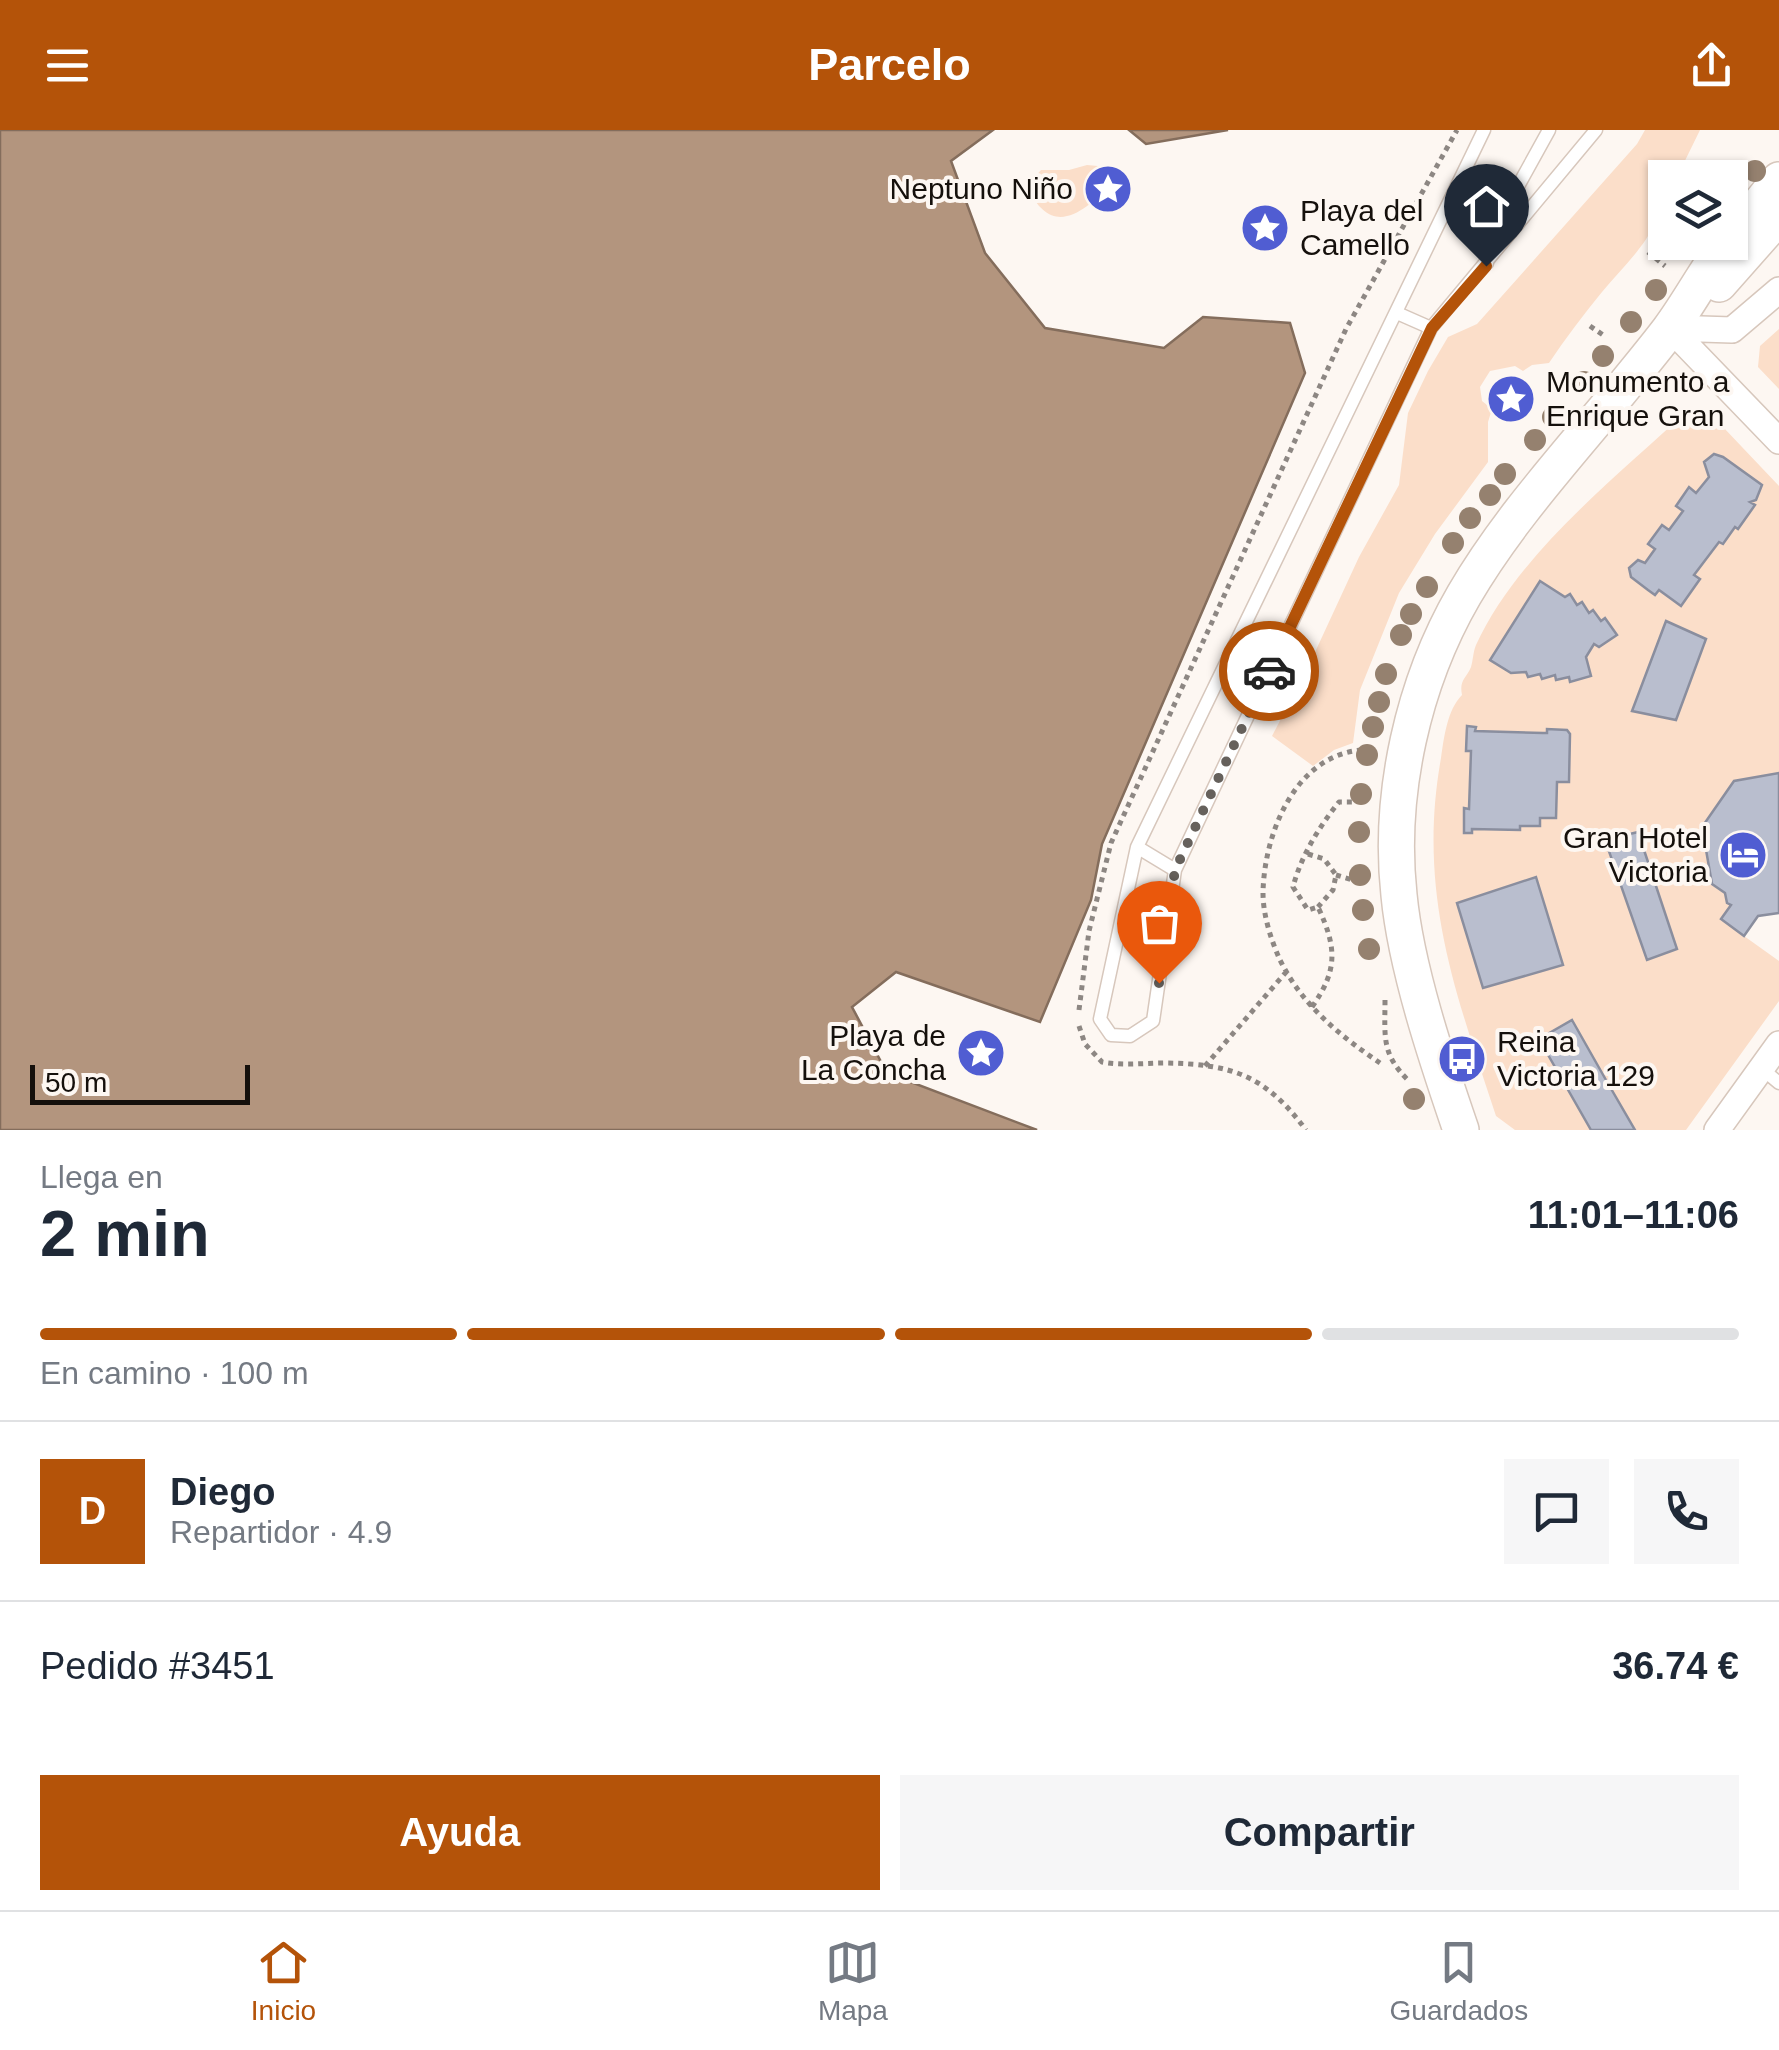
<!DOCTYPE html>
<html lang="es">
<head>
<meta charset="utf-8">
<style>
  body { margin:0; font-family:Helvetica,sans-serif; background:#f6f6f7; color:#1f2937; height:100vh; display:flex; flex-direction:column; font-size:38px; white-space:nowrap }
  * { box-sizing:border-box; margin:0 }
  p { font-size:32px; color:#747a83 }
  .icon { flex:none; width:55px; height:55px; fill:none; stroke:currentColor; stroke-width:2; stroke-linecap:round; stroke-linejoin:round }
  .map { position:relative; height:1000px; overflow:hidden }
  .side { display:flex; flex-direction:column; background:#fff; flex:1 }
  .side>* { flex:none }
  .tools { position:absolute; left:1648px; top:30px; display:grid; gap:20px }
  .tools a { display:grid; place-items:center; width:100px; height:100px; border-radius:0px; background:#fff; box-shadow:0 2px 8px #0004; font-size:50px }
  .scale { position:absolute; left:30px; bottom:25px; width:220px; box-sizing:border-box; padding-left:10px; border:5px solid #15100c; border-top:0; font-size:28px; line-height:35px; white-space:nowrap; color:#15100c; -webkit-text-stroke:8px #fdf7f2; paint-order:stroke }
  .pin { position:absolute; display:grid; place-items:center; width:85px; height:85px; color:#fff; margin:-102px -42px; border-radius:50% 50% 50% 0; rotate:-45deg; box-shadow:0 0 10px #0007 }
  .pin .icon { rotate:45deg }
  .courier { position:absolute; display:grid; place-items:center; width:100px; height:100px; margin:-50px; border:8px solid #b45309; border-radius:50%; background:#fff; color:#222; box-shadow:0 2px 12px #0007 }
  .summary em { font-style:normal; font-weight:700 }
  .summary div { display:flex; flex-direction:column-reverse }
  .summary { display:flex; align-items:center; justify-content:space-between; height:170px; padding:0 40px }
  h1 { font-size:65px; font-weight:700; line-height:75px }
  .bar { display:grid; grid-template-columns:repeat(4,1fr); gap:15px 10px; align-content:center; height:120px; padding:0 40px }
  .bar i { height:12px; border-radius:8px; background:#e0e1e3 }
  .bar .on { background:#b45309 }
  .bar p { grid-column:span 4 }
  .line { display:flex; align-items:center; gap:25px; padding:0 40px; border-top:2px solid #e0e1e3 }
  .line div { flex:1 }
  .round { display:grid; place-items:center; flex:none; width:105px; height:105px; border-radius:0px; background:#f6f6f7 }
  .action { display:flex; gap:20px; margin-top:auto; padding:20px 40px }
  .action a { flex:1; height:115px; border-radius:0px; background:#b45309; color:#fff; font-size:40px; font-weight:700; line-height:115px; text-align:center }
  .action a+a { background:#f6f6f7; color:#1f2937 }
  header { display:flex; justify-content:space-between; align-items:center; height:130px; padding:0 40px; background:#b45309; color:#fff; font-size:45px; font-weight:700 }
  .dock { display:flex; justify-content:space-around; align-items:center; height:140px; border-top:2px solid #e0e1e3; background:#fff; font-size:28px; color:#747a83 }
  .dock a { display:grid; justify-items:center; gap:5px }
  .dock .on { color:#b45309 }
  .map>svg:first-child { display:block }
</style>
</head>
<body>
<header><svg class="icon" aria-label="menu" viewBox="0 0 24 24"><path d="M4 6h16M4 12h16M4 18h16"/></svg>Parcelo<svg class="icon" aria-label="share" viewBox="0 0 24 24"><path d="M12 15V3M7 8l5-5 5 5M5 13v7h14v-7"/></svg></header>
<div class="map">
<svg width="1779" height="1000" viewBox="0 0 1779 1000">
  <rect width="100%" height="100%" fill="#fdf7f2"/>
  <path fill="#fbdec9" d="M1645,0h55l-23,47 -12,1c0,52 -32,77 -63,114 -19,23 -37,47 -53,71l-17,2 -9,6 -8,-5 -25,5 -10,16 2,14 10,8 -4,13v40l-53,72 -36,59 -39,97 -7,53 -19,7 -21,16 -41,-30 38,-73 49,-106 40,-72 9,-72 20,-42 20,-34 29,-13 160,-180z
    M1087,35l11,1 15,16c-29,31 -62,58 -86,4l14,-16h28z
    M1779,199v60l-21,-22 2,-21z
    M1690,278h15l74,78v427l-21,3 -14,20 35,25v40l-93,129h-171l-19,-14c-41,-125 -79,-224 -55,-358 3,-20 6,-48 21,-63 -3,-15 4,-16 9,-28 2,-6 2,-15 5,-22 42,-92 141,-168 214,-237z"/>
  <path fill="#b3957e" stroke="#846d5c" stroke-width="2.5" d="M0,0h993l-42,31 34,92 60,75 119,20 39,-31 87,6 15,50 -203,471 -11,56 -51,122 -144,-50 -44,35 35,66 150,57h-1037z
    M1129,0h99l-82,14z"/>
  <path fill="#b9bece" stroke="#8a8e9e" stroke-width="2.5" d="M1714,324l9,3 39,28 -6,15 -6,2 5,3 -17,24 -3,-2 -12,17 -4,-2 -25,33 6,4 -19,27 -22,-16 -4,5 -7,-5 -17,-13 -2,-9 9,-8 7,3 10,-14 -7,-5 14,-19 7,5 14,-19 -7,-5 13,-19 7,6 13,-16 -5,-15z
    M1540,451l25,16 5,-3 7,11 5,-3 7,11 4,-3 8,11 4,-3 12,17 -18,12 -5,-3 -8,13 5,19 -21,6 -1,-5 -13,3 -1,-5 -13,4 -2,-5 -12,3 -2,-5 -15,1 -21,-13z
    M1666,491l40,18 -30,81 -44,-9z
    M1467,596l9,1 -1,4 68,2h4v-4l20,1 3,4 -1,48h-12l-1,36h-16v8h-20v4l-48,-1v4h-8v-25l5,1 2,-58h-5z
    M1779,643v140l-21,3 -14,20 -23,-17 10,-14 -4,-2 -2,-10 -13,-9 -10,-57 32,-46z
    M1638,702l39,117 -30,11 -42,-120z
    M1536,747l27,88 -80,23 -26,-85z
    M1572,890l34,60 29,50h-44l-52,-91z"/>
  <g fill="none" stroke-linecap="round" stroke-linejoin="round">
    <g stroke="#d7c7bc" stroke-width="15">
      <path id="lane" d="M1484,0l-347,717 -37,172 11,16 19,1 23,-15 22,-151 256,-542 165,-198
        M1487,133l4,-28 58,-105
        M1397,183l34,15
        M1137,717l38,23
        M1761,938l18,15"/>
    </g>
    <g stroke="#d7c7bc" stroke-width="28">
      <path id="street" d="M1670,198l109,113
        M1670,198l62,2 47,-40
        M1717,1000l62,-86"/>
    </g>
    <g stroke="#d7c7bc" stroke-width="38">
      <path id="secondary" d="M1739,100l40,-50
        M1719,154l60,-68
        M1461,1000c-24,-70 -55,-162 -62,-235 -11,-101 14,-212 65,-300 43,-74 103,-139 157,-205 16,-20 32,-39 48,-60 21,-28 37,-60 59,-88"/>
    </g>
    <path stroke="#8d8783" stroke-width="5" stroke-dasharray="5 5" stroke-linecap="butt" d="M1648,122l17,14
      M1590,196l16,11
      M1362,620c-67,5 -98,84 -99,143 0,22 8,47 17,67 22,45 59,75 100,103
      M1308,724l16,5 12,16 -3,15 -15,17
      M1336,745l20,6
      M1385,870c0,37 -4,54 24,81
      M1312,877c26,-37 25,-59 6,-100l-10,3 -15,-23c8,-31 26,-60 46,-85h14
      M1079,880l10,-79 22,-88 235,-514 111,-199
      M1079,896l6,18 17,18c21,4 42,1 63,1 67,1 100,12 141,67
      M1205,936l82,-95"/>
    <use href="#lane" stroke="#fff" stroke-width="12"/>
    <use href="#street" stroke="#fff" stroke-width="25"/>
    <use href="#secondary" stroke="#fff" stroke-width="35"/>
  </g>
  <g fill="#95816f">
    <circle cx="1755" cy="41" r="11"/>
    <circle cx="1656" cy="160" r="11"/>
    <circle cx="1631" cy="192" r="11"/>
    <circle cx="1603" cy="226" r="11"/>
    <circle cx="1584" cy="252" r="11"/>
    <circle cx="1553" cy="287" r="11"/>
    <circle cx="1535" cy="310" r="11"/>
    <circle cx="1505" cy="344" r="11"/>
    <circle cx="1490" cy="365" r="11"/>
    <circle cx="1470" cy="388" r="11"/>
    <circle cx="1453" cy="413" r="11"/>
    <circle cx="1427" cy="457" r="11"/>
    <circle cx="1411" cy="484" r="11"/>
    <circle cx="1401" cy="505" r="11"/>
    <circle cx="1386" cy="544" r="11"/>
    <circle cx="1379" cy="572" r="11"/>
    <circle cx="1373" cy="597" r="11"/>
    <circle cx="1367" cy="625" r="11"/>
    <circle cx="1361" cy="664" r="11"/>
    <circle cx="1359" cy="702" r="11"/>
    <circle cx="1360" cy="745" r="11"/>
    <circle cx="1363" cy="780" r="11"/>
    <circle cx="1369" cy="819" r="11"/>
    <circle cx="1414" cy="969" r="11"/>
  </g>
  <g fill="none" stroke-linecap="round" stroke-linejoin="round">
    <path stroke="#66615c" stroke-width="10" stroke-dasharray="0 18" d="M1159,853l16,-113 94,-199"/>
    <path stroke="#b45309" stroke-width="12" d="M1269,541l163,-343 54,-62"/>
  </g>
  <defs>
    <g id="sight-disc" transform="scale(2.5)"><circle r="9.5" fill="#505dd2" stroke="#fdf7f2"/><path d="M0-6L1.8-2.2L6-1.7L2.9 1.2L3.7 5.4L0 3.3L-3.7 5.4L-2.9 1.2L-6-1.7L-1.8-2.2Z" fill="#fff"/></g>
    <g id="hotel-disc" transform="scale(2.5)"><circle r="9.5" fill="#505dd2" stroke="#fdf7f2"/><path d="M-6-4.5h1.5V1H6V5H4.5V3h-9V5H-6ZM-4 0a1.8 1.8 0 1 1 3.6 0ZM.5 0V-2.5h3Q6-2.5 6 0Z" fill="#fff"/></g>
    <g id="bus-disc" transform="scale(2.5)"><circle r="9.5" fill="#505dd2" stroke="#fdf7f2"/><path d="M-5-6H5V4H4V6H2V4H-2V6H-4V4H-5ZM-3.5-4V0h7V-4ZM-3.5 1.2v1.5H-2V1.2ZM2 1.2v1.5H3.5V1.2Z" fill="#fff"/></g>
  </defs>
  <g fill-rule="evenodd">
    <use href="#sight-disc" x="1108" y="59"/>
    <use href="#sight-disc" x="1265" y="98"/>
    <use href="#sight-disc" x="1511" y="269"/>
    <use href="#hotel-disc" x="1743" y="725"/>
    <use href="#sight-disc" x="981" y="923"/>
    <use href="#bus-disc" x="1462" y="929"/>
  </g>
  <g text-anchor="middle" stroke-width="8" stroke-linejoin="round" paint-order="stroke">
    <g font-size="30" fill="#15100c" stroke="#fdf7f2" text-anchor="end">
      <text x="1073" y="69">Neptuno Niño</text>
      <text x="1300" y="91" text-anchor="start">Playa del<tspan x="1300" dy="34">Camello</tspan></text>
      <text x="1546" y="262" text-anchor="start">Monumento a<tspan x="1546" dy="34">Enrique Gran</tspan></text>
      <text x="1708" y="718">Gran Hotel<tspan x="1708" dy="34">Victoria</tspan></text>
      <text x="946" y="916">Playa de<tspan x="946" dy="34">La Concha</tspan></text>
      <text x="1497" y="922" text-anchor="start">Reina<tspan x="1497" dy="34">Victoria 129</tspan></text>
    </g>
  </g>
</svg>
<div class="tools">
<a><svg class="icon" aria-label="layers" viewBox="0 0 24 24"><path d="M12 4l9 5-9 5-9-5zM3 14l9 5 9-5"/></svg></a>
</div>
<div class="scale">50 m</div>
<div class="pin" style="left:1159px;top:853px;background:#ea580c"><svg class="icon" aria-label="bag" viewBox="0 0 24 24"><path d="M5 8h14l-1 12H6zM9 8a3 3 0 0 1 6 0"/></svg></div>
<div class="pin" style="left:1486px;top:136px;background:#1f2937"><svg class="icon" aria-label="home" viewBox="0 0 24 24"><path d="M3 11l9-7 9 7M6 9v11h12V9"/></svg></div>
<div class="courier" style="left:1269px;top:541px"><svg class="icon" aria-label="car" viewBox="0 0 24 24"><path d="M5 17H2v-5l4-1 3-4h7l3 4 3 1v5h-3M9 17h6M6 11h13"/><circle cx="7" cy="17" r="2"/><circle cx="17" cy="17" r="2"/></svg></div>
</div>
<section class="side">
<div class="summary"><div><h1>2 min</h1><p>Llega en</p></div><em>11:01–11:06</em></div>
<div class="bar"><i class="on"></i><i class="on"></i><i class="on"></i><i></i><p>En camino · 100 m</p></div>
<div class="line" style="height:180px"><b class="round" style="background:#b45309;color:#fff">D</b><div><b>Diego</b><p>Repartidor · 4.9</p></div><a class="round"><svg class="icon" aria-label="chat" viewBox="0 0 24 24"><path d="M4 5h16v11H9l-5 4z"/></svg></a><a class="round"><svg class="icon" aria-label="phone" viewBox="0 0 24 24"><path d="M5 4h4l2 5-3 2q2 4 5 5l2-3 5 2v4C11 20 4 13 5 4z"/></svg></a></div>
<div class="line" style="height:130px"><div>Pedido #3451</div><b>36.74 €</b></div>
<div class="action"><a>Ayuda</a><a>Compartir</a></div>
</section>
<nav class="dock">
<a class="on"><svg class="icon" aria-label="home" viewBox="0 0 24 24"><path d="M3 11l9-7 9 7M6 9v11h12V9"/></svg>Inicio</a>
<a><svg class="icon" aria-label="map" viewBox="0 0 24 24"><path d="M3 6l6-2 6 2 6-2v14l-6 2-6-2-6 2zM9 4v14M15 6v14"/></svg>Mapa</a>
<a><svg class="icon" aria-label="saved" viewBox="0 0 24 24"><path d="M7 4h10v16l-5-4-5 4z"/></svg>Guardados</a>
</nav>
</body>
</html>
